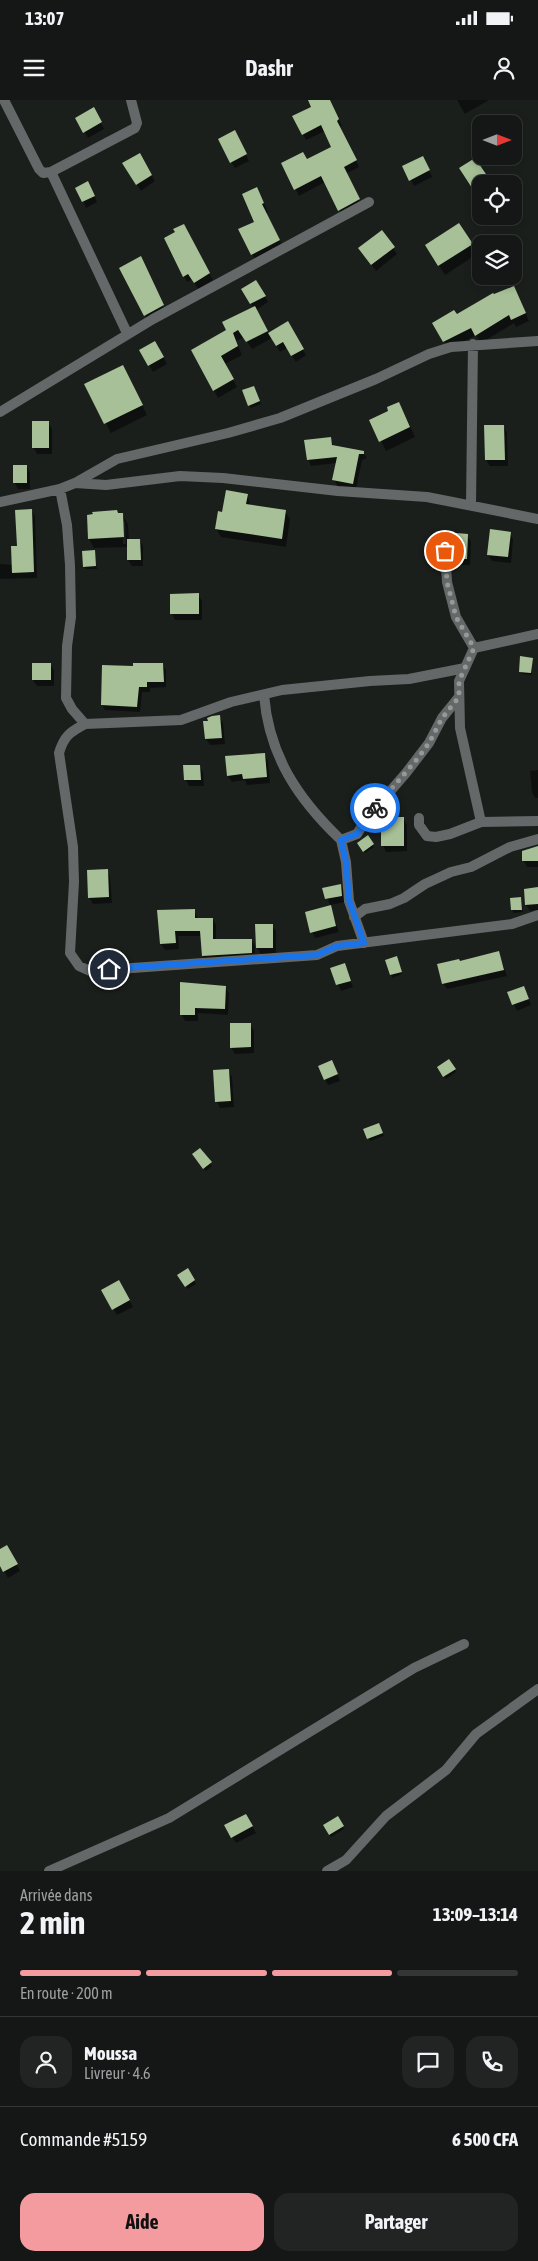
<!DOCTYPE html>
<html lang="fr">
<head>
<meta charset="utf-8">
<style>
  body { margin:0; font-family:"Asap Condensed",sans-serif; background:#212422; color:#f1f3f6; height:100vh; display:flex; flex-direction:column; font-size:19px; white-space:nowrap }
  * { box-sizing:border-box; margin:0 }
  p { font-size:16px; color:#9d9fa0 }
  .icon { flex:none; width:28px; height:28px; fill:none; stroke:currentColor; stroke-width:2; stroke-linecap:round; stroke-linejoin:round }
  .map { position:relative; height:1771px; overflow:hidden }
  .details { display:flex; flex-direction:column; background:#141715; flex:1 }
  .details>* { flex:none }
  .needle { width:32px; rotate:90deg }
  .tools { position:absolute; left:472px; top:15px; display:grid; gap:10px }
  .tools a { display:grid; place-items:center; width:50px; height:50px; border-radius:10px; background:#141715; box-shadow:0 2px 8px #0003,0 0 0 1px #333634; font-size:25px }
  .pin { position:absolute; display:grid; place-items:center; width:42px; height:42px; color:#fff; margin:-21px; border:2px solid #fff; border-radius:50%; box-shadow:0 1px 5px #0007 }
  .courier { position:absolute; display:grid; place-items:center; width:50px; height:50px; margin:-25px; border:4px solid #1a73e8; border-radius:50%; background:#fff; color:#222; box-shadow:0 1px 6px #0007 }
  .summary em { font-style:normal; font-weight:700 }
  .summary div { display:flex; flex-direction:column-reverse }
  .summary { display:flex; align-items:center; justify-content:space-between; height:85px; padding:0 20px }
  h1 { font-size:32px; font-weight:700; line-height:38px }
  .bar { display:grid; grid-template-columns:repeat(4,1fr); gap:8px 5px; align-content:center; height:60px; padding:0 20px }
  .bar i { height:6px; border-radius:4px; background:#333634 }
  .bar .current { background:#f49b9f }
  .bar p { grid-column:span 4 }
  .line { display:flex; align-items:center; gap:12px; padding:0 20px; border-top:1px solid #333634 }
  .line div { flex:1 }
  .round { display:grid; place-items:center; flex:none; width:52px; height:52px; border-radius:15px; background:#212422 }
  .button { display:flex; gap:10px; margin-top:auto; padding:10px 20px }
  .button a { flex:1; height:58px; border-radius:15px; background:#f49b9f; color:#111; font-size:20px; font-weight:700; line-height:58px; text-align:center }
  .button a+a { background:#212422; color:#f1f3f6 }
  .status { display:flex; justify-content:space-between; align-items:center; height:35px; padding:0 25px; background:#141715; direction:ltr }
  .status svg { height:14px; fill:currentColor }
  header { display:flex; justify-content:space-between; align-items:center; height:65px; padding:0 20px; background:#141715; font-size:22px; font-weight:700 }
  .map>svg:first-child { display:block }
</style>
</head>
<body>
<div class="status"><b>13:07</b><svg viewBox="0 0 49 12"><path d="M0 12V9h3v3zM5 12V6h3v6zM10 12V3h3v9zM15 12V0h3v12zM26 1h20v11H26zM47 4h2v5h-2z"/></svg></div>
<header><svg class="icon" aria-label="menu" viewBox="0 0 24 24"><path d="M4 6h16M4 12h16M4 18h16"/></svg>Dashr<svg class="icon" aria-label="person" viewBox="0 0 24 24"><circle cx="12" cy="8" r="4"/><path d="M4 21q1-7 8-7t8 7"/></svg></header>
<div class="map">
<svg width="538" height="1771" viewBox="0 0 538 1771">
  <rect width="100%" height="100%" fill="#1a1f1c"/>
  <path fill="#0007" fill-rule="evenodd" d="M315,0h14l13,26 -3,1 20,40 -13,7 16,32 -19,10 -18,-34 -26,14 -16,-32 24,-3 26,-14 -8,-16 -19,9 -3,-6z
    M457,0h32l-24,14z
    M93,9l11,20 -16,9 -11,-20z
    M238,38l11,23 -14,7 -4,-6z
    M140,55l15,26 -14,10 -17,-28z
    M474,59l17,25h-10v11l-3,1 -14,-21z
    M426,64l6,13 -18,9 -3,-6z
    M91,89l6,13 -11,6 -3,-7z
    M262,98l6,15h-2l18,36 -27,14 -5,-9 4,-32z
    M183,126l30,54 -15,9 -6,-10 -5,3 -3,-6 -8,-43z
    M381,132l16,22 -21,17 -12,-17z
    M472,145l5,9 -32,21 -13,-20z
    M144,163l22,49 -17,10 -29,-54z
    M256,182l12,20 -12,8 13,24 18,-11 19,32 -10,7 -9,-14 -7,4 -8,-14 -20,11 -8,-12 -8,4 6,14 -17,9 12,23 -19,11 -26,-48 36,-20 26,-22 -11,-18z
    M518,195l11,26 -13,6 -2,-4 -33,20 -5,-8 -27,14 -15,-25z
    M155,242l12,22 -14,8 -13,-22z
    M128,276l19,39 -36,18 -25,-48z
    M255,290l6,14 -10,4 -2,-3z
    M404,313l11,24 -29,14 -5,-10z
    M48,323l4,6v25h-15l-4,-7z
    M503,326l4,6 1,34h-18l-4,-6z
    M330,339l4,8 29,5 4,6 -5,2 -6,29 -19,-3 -3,-7 3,-16 -26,3 -3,-7z
    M27,367l3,6v16h-12l-4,-7z
    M247,395l4,11 34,5 5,8 -4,28 -65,-10 -5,-8 7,-15z
    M31,410l4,6 2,62 -37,1v-15l13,1z
    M122,414l6,10 1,16h11l3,6v20h-11l-4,-6v-13l-34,1 -5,-9zM122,420l3,2 1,22h-3z
    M510,433l3,6 -2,24 -19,-2 -4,-6z
    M467,435l4,6 -1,24h-10l-4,-7z
    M94,452l3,17h-11l-2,-3z
    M198,495l4,6v19h-27l-3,-6z
    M532,559v16l-10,-1 -2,-2z
    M50,564l4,6v16h-17l-4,-6z
    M162,564l4,6v17l-16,1v4h-8l-2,20 -35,-2 -3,-5 32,-38z
    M219,617l4,6 2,21 -15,1 -4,-6 -2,-17z
    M265,655l3,6 2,22 -23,2 -2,-5 -13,2 -4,-6z
    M199,666l4,6 1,14h-15l-3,-6 -1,-13z
    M538,670v28h-3l-3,-6 -2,-21z
    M403,718l4,7v26l-21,1 -3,-7z
    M367,737l7,10 -9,6 -7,-10z
    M538,748v19h-11l-3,-6 -1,-9z
    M107,770l3,7 2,26 -19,1 -4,-7z
    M340,785l4,6 1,11 -15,3 -6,-16z
    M538,789v21l-8,1 -4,-6z
    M521,798l2,14 -9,1 -2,-3z
    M330,807l9,25 -24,6 -3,-6z
    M194,810l4,9h15l3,6v15h36l3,6v12l-49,4 -3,-6 -2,-20h-23l1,13 -14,1 -4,-6z
    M272,825l4,6v23h-15l-4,-6z
    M498,852l9,24 -60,13 -4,-6 17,-21z
    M387,861h11l4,13 -10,4z
    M344,865l9,22 -12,4 -9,-22z
    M181,883l44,4 4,6 -1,22 -30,-2v8h-13l-3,-6z
    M509,893l18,1 4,11 -14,6z
    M250,924l4,7v22l-19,1 -4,-7z
    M449,961l7,11 -10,7 -7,-11z
    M335,968l5,13 -12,4 -3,-6z
    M229,971l3,6 2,30 -14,1 -3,-6z
    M380,1027l4,9 -14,5 -5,-11z
    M200,1049l12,17 -6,5 -11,-14z
    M187,1170l9,14 -8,5 -9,-14z
    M119,1181l14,26 -16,8 -14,-25z
    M7,1447l13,24 -12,7 -8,-14v-13z
    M246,1715l10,18 -20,10 -10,-17z
    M338,1718l6,11 -13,8 -6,-12z"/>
  <path fill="#a7c097" d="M308,0h22l9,19 -2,2 20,39 -13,7 16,32 -22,12 -17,-35 -27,14 -13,-27 22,-11 4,7 24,-12 -10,-22 -19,10 -10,-19 19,-9z
    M94,7l8,15 -19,11 -8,-15z
    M235,30l12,24 -17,9 -12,-24z
    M140,53l12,22 -16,10 -14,-22z
    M423,56l7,14 -21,11 -7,-15z
    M475,58l15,22 -9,4v2l-7,5 -15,-23z
    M88,81l7,15 -13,6 -7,-14z
    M257,87l7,16 -2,1 18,36 -29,15 -13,-26 16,-7 -12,-28z
    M459,123l14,21 -35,22 -13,-21z
    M184,124l26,49 -16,10 -6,-9 -5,3 -19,-39 11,-6 -2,-3z
    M382,130l13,17 -24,18 -13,-17z
    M141,156l23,49 -20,11 -25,-48z
    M256,180l10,16 -16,8 -9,-15z
    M514,186l12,27 -15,7 -2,-5 -34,21 -4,-8 -28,14 -11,-19 22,-13 3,4 36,-21 1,1z
    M255,206l13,25 -22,11 -8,-12 -5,3 5,13 -17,10 13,23 -21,12 -22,-41 35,-20 -4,-8z
    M288,221l16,28 -13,7 -8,-14 -7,4 -8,-13z
    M155,241l9,16 -16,9 -9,-16z
    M123,265l20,40 -39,19 -20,-40z
    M254,286l6,15 -12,5 -6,-16z
    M399,302l11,25 -31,15 -10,-22 19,-9 -1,-4z
    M32,321h17v27h-17z
    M484,325h20l1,35h-20z
    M331,337l1,8 32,6v3h-5l-6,30 -21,-4 5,-23 -30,3 -3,-20z
    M13,365h14v18h-14z
    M226,390l22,4 -2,10 40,6 -4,29 -67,-10 3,-18 4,1z
    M32,409l2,63 -22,1 -1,-27h6l-2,-36z
    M117,410l1,3h5l1,24 -36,2 -1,-24 6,-1 -1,-2z
    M490,429l21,3 -3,25 -21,-2z
    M456,433l12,1 -1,25h-12z
    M127,439h13l1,21h-14z
    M95,450l1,16 -13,1 -1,-16z
    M199,493v21h-29v-20z
    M520,556l13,2 -2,15 -12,-1z
    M32,563h19v17h-19z
    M133,563h30l1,19h-17v5h-8l-2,20 -36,-2 1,-40 31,1z
    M220,615l2,23 -17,1 -2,-18h5l-1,-3 5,-2z
    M265,653l2,24 -24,2 -1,-5 -15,2 -2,-20z
    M183,665h17l1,15h-17z
    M381,717h23v29h-23z
    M368,735l6,9 -11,8 -6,-9z
    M538,746v15h-16v-10z
    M108,769l1,28 -21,1 -1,-28z
    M341,784l1,12 -17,3 -3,-11z
    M538,787v17l-13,1 -1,-16z
    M521,797l1,13h-11l-1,-12z
    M331,805l5,21 -26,7 -5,-21z
    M195,809v9h18v21h39v14l-50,3 -2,-25h-25l1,12 -16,1 -3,-34z
    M255,824h18v24h-17z
    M499,851l5,19 -62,14 -5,-20 22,-5 1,2z
    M397,856l5,16 -12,3 -5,-15z
    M345,863l6,18 -15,4 -6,-17z
    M180,882l46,4 -1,23 -30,-1v7h-15z
    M524,886l5,13 -17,6 -5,-13z
    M230,923h21v24l-21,1z
    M449,959l7,10 -13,8 -6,-10z
    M332,960l6,14 -14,6 -6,-14z
    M229,969l2,32 -16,1 -2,-32z
    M379,1023l4,10 -16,6 -4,-10z
    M200,1048l12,14 -9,7 -11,-15z
    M188,1168l7,12 -10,7 -8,-12z
    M119,1180l11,20 -18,10 -11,-20z
    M7,1445l11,19 -15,8 -3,-6v-17z
    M246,1714l7,12 -22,12 -7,-13z
    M338,1716l6,10 -15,9 -6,-10z"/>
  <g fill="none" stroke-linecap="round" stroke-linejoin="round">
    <path stroke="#656868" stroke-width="10" d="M4,0l35,69 4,4 8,-1 84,-44 2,-5 -6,-23
      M51,72l76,161
      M0,312l153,-93 216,-117
      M75,383l31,2 74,-9 43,2 115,13 89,6 111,22
      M60,389l7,36 3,40 1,52 -4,29 -1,52 6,11 13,15
      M0,402l60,-13 15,-6 42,-24 111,-26 52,-15 96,-39 53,-25 22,-7 87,-6
      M471,405l2,-161
      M444,435l3,47 9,35 18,31
      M538,534l-64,14 -9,20 -56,11 -39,2 -88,9 -51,12 -50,18 -96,4c-15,8 -21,12 -26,29l14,94 1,35 -4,71 9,13 11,5 227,-16 20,-9 175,-22 26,-9
      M465,568l-6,13 1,47 21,94 57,-1
      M264,595c5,61 34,104 77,145l16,-6 10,-16 39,-45 23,-30 13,-25 17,-21
      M419,718v7l8,11 9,1 14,-3 31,-12
      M341,740l5,22 3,39 15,42
      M354,817l11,-8 25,-5 14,-6 21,-14 26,-12 20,-5 39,-20 28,-8
      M49,1771l120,-53 245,-150 50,-24
      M327,1771l19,-11 40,-44 60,-46 30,-36 62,-45"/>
  </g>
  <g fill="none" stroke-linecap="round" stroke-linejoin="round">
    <path stroke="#969997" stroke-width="5" stroke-dasharray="0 9" d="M375,708l43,-50 11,-15 13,-25 17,-21v-16l15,-33 -18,-31 -9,-35 -2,-31"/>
    <path stroke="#1a73e8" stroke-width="6" d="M109,869l208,-14 20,-9 27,-3 -15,-43 -3,-38 -5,-22 16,-6 18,-26"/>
  </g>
</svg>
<div class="tools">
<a><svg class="needle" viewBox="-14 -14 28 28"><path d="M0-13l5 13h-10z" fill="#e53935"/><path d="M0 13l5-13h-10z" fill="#9d9fa0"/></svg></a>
<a><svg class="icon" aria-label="locate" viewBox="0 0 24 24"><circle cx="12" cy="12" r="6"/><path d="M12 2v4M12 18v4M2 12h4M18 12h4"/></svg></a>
<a><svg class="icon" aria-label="layers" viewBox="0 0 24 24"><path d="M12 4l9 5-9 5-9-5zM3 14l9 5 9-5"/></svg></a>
</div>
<div class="pin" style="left:445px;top:451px;background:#ea580c"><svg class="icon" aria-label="bag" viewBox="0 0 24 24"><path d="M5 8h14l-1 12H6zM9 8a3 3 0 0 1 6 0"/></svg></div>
<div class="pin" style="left:109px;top:869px;background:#1f2937"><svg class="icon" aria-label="home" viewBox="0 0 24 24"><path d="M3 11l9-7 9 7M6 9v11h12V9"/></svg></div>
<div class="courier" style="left:375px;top:708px"><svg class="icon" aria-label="bike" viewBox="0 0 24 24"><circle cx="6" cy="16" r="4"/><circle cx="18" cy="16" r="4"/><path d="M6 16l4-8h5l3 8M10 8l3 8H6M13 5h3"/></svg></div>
</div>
<section class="details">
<div class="summary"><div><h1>2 min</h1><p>Arrivée dans</p></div><em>13:09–13:14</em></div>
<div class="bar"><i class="current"></i><i class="current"></i><i class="current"></i><i></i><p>En route · 200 m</p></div>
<div class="line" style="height:90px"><a class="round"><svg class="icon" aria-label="person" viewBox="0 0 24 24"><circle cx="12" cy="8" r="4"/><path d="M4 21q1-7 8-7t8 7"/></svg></a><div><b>Moussa</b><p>Livreur · 4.6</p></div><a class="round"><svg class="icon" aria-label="chat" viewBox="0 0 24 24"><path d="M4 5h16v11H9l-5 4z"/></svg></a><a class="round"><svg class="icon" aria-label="phone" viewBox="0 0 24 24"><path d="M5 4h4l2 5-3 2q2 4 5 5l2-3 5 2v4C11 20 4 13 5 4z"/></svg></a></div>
<div class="line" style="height:65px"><div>Commande #5159</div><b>6 500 CFA</b></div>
<div class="button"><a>Aide</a><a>Partager</a></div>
</section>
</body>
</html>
